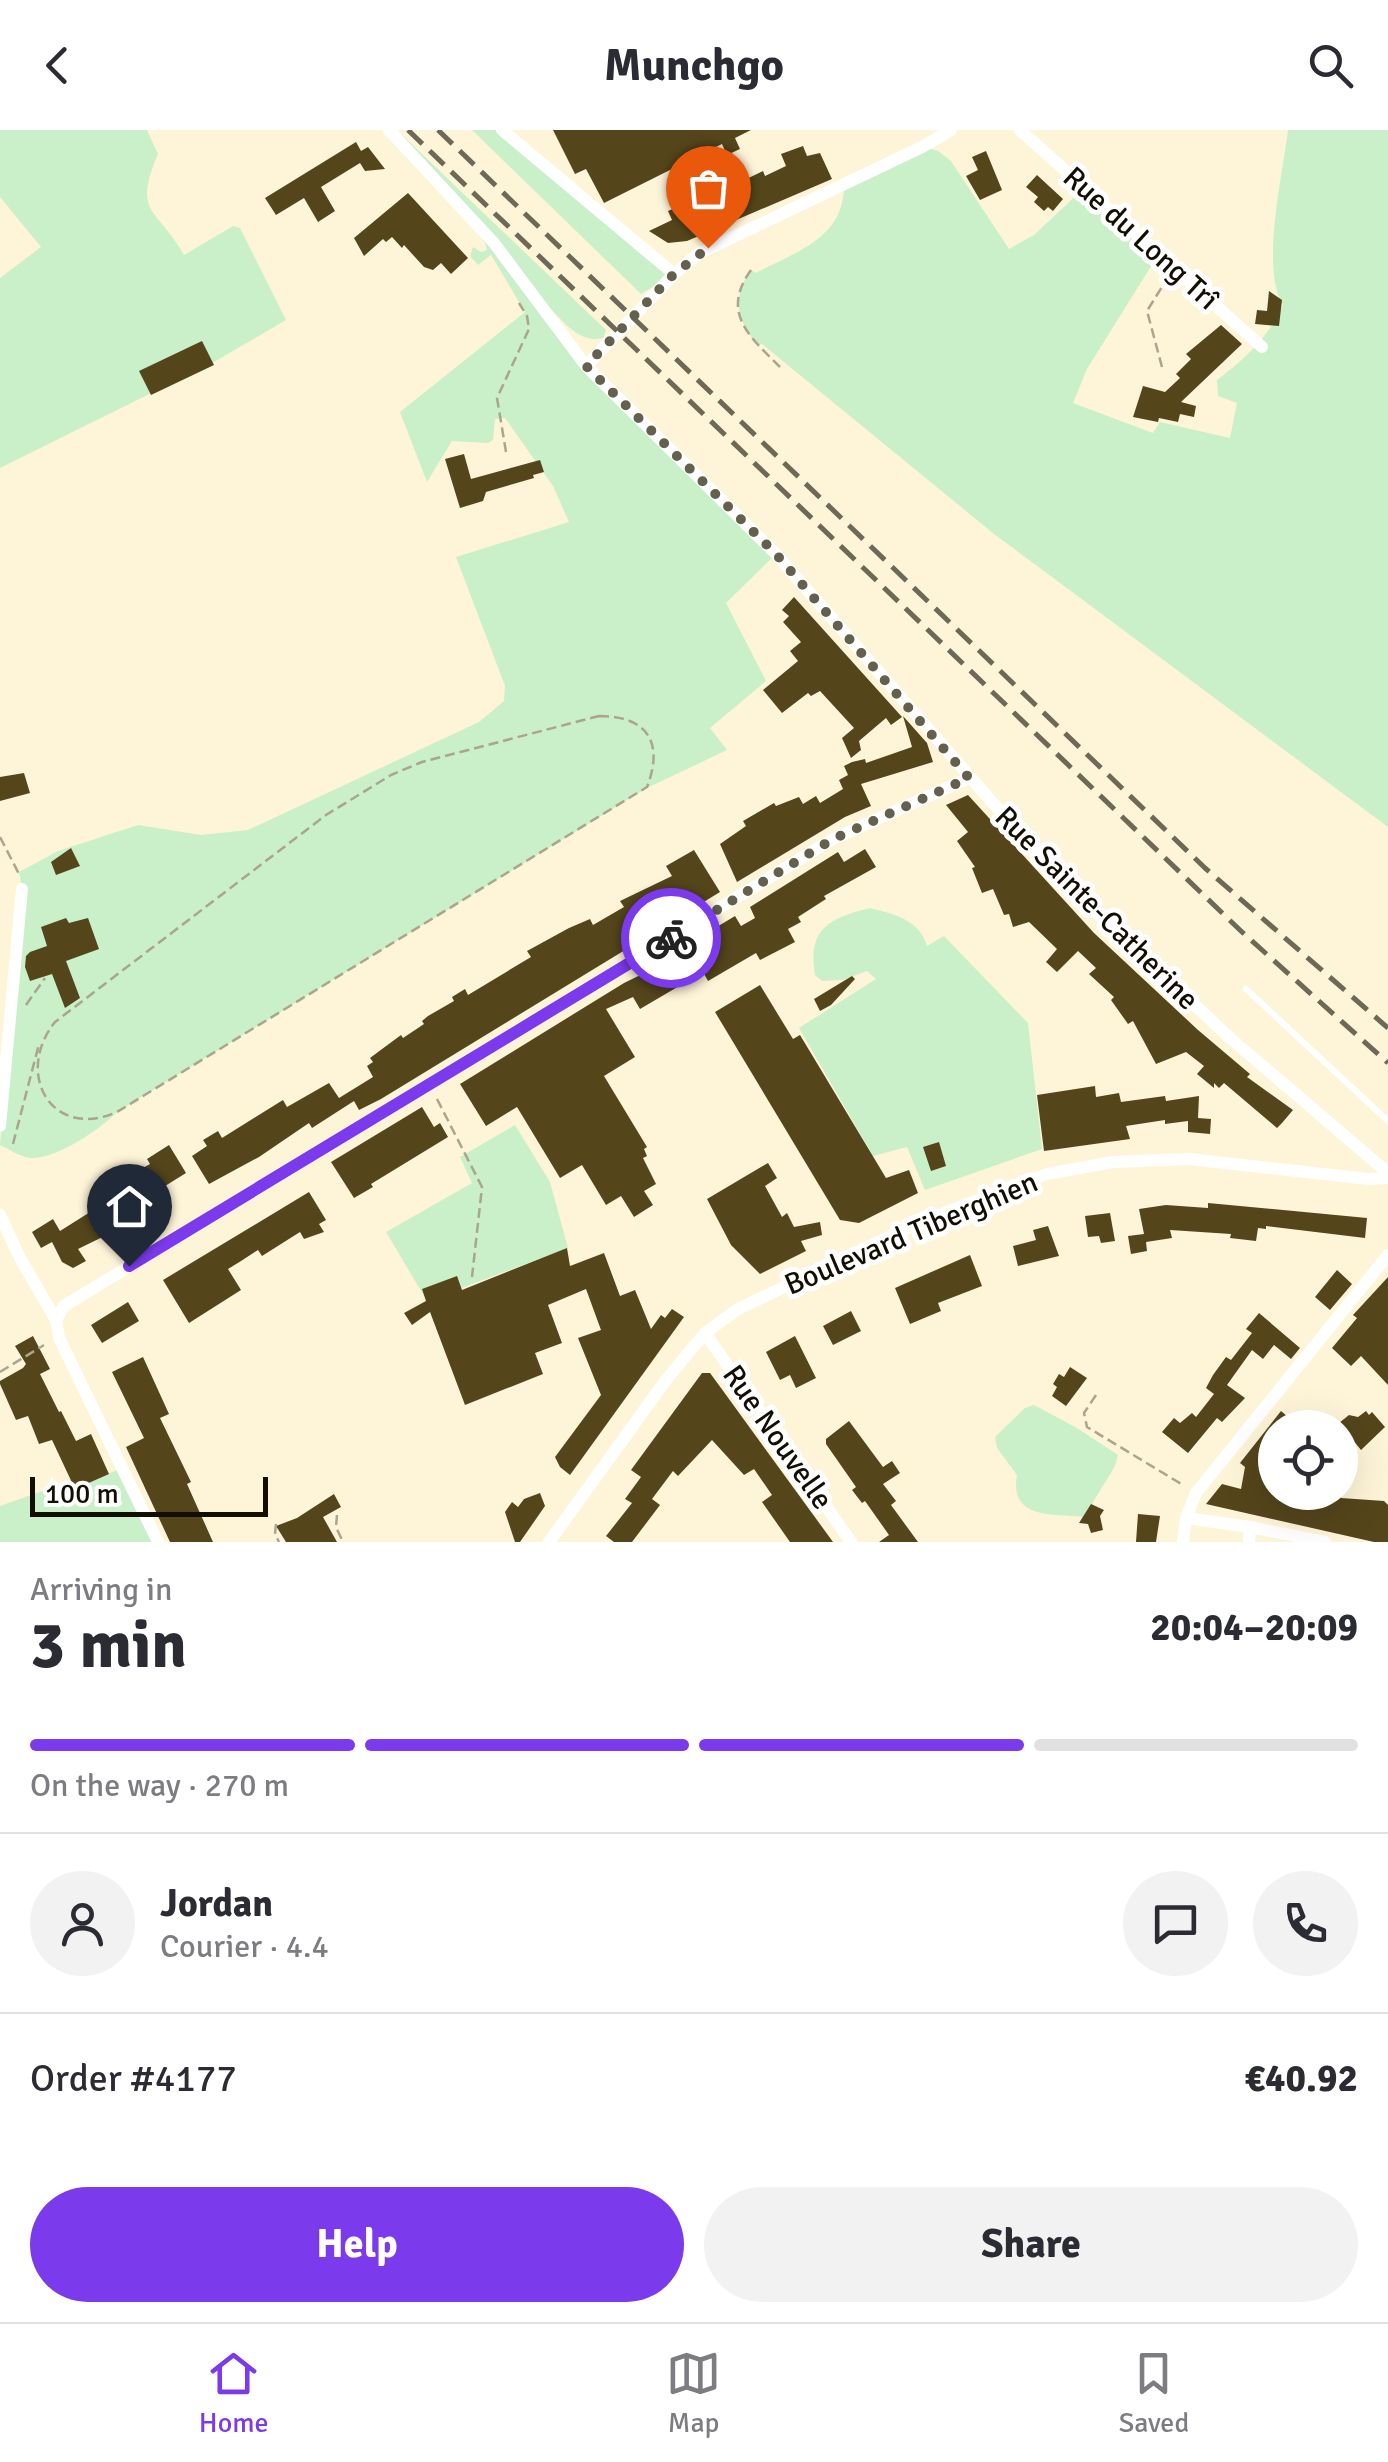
<!DOCTYPE html>
<html lang="en">
<head>
<meta charset="utf-8">
<style>
  body { margin:0; font-family:Signika,sans-serif; background:#f2f2f3; color:#2b2b33; height:100vh; display:flex; flex-direction:column; font-size:38px; white-space:nowrap }
  * { box-sizing:border-box; margin:0 }
  p { font-size:32px; color:#7c7c81 }
  .icon { flex:none; width:55px; height:55px; fill:none; stroke:currentColor; stroke-width:2; stroke-linecap:round; stroke-linejoin:round }
  .map { position:relative; height:1412px; overflow:hidden }
  .panel { display:flex; flex-direction:column; background:#fff; flex:1 }
  .panel>* { flex:none }
  .fabs { position:absolute; left:1258px; top:1280px; display:grid; gap:20px }
  .fabs a { display:grid; place-items:center; width:100px; height:100px; border-radius:50%; background:#fff; box-shadow:0 10px 40px #0002; font-size:50px }
  .scale { position:absolute; left:30px; bottom:25px; width:238px; box-sizing:border-box; padding-left:10px; border:5px solid #120e03; border-top:0; font-size:28px; line-height:35px; white-space:nowrap; color:#120e03; -webkit-text-stroke:8px #fff; paint-order:stroke }
  .pin { position:absolute; display:grid; place-items:center; width:85px; height:85px; color:#fff; margin:-102px -42px; border-radius:50% 50% 50% 0; rotate:-45deg; box-shadow:0 0 10px #0007 }
  .pin .icon { rotate:45deg }
  .courier { position:absolute; display:grid; place-items:center; width:100px; height:100px; margin:-50px; border:8px solid #7c3aed; border-radius:50%; background:#fff; color:#222; box-shadow:0 2px 12px #0007 }
  .headline em { font-style:normal; font-weight:700 }
  .headline div { display:flex; flex-direction:column-reverse }
  .headline { display:flex; align-items:center; justify-content:space-between; height:170px; padding:0 30px }
  h1 { font-size:65px; font-weight:700; line-height:75px }
  .bar { display:grid; grid-template-columns:repeat(4,1fr); gap:15px 10px; align-content:center; height:120px; padding:0 30px }
  .bar i { height:12px; border-radius:8px; background:#e1e1e2 }
  .bar .on { background:#7c3aed }
  .bar p { grid-column:span 4 }
  .line { display:flex; align-items:center; gap:25px; padding:0 30px; border-top:2px solid #e1e1e2 }
  .line div { flex:1 }
  .round { display:grid; place-items:center; flex:none; width:105px; height:105px; border-radius:52px; background:#f2f2f3 }
  .action { display:flex; gap:20px; margin-top:auto; padding:20px 30px }
  .action a { flex:1; height:115px; border-radius:60px; background:#7c3aed; color:#fff; font-size:40px; font-weight:700; line-height:115px; text-align:center }
  .action a+a { background:#f2f2f3; color:#2b2b33 }
  header { display:flex; justify-content:space-between; align-items:center; height:130px; padding:0 30px; background:#fff; font-size:45px; font-weight:700 }
  .tabs { display:flex; justify-content:space-around; align-items:center; height:140px; border-top:2px solid #e1e1e2; background:#fff; font-size:28px; color:#7c7c81 }
  .tabs a { display:grid; justify-items:center; gap:5px }
  .tabs .on { color:#7c3aed }
  .map>svg:first-child { display:block }
</style>
</head>
<body>
<header><svg class="icon" aria-label="back" viewBox="0 0 24 24"><path d="M15 5l-7 7 7 7"/></svg>Munchgo<svg class="icon" aria-label="search" viewBox="0 0 24 24"><circle cx="10" cy="10" r="6"/><path d="M15 15l6 6"/></svg></header>
<div class="map">
<svg width="1388" height="1412" viewBox="0 0 1388 1412">
  <rect width="100%" height="100%" fill="#fef5d9"/>
  <path fill="#c9f0c8" d="M0,0h147l11,24c-26,61 -1,53 26,101l49,-29 7,2 46,92 -72,42 -214,106v-190l41,-31 -41,-50z
    M472,0h30l172,144 -33,20z
    M1288,0h100v697l-394,-293 -232,-190 -5,1c-20,-26 -26,-47 -6,-75l5,3c41,-22 89,-35 88,-89l78,-37 16,4 13,10 58,88 25,-14 49,-46 75,66 -71,114 -14,34 80,30 7,-11 70,16 7,-35 -19,-7 -1,-16c28,-21 51,-42 66,-75 -23,-35 0,-132 5,-175z
    M400,3l206,197 -3,8c-24,6 -40,-17 -55,-32l38,60 190,188 -50,49 40,78 -56,47 17,22 -80,38 -530,324c-16,17 -62,48 -87,46 -10,-1 -21,-9 -30,-13l22,-256 -3,-17 39,-21 80,-26 63,10 47,-5 231,-108 25,-21 1,-15 -49,-129 113,-35 -16,-36 -48,-68 -10,1 -2,21 -5,3 -36,-2 -25,41 -27,-70 125,-100 -34,-57 -13,10 -8,-9 3,-9 8,5 6,-2 -2,-7z
    M870,778c24,6 50,12 57,38l17,-10 84,87 14,126 -117,41 -18,-43 -34,9 -74,-128 77,-49 -9,-8 -24,9 -21,1 -7,-6c-8,-47 15,-57 55,-67z
    M515,995l35,57 18,66 -141,53 -41,-69 86,-49 -12,-26z
    M1034,1275l43,23 41,27 -3,11 -31,51c-33,-3 -75,2 -67,-42l-20,-27 -2,-11 30,-29z
    M122,1338l36,74h-158v-36l62,-22 4,7z"/>
  <path fill="#54451b" d="M553,0h198l-16,8 5,11 -13,6 -5,-11 -118,59 -18,-34 -11,5z
    M356,12l5,9 7,-4 17,22 -20,2 -5,-8 -39,24 14,24 -17,11 -14,-24 -28,17 -11,-17z
    M803,16l4,10 13,-3 12,26 -145,62 -19,2 -19,-12 23,-11 -4,-9 26,-11 -1,-4 29,-11 6,3 35,-17 2,5 21,-10 -5,-12z
    M986,21l16,39 -22,10 -14,-24 12,-6 -6,-13z
    M1037,45l26,24 -10,12 -5,-4 -4,4 -10,-9 4,-5 -12,-10z
    M408,63l60,65 -17,16 -10,-11 -8,7 -9,-3 -20,-22 -2,3 -10,-11 -6,5 -3,-3 -19,17 -10,-18z
    M1269,161l13,9 -3,26 -24,-2 2,-14 10,1z
    M1221,195l21,19 -61,58 15,4 -2,11 -14,-3 -2,8 -19,-4 -1,4 -25,-5 10,-31 22,6 15,-14 -4,-4 15,-15 -5,-5z
    M202,211l12,24 -63,30 -12,-24z
    M464,324l7,25 69,-19 4,12 -11,3 1,3 -48,14 -3,9 -23,7 -15,-49z
    M794,467l108,120 -11,8 -5,-7 -27,23 2,9 -10,8 -9,-20 12,-10 -34,-37 -9,5 -3,-3 -26,20 -19,-23 35,-29 -8,-10 11,-9 -18,-20 6,-6 -7,-6z
    M903,586l24,27 6,19 -72,22 10,22 -26,11 -108,65 -17,-38 26,-18 -3,-5 31,-18 2,3 23,-9 4,7 13,-8 4,7 23,-14 -4,-9 9,-5 -4,-9 8,-4 13,-3 1,4 46,-16z
    M24,643l6,20 -30,8v-24z
    M968,665l126,138 104,97 52,44 -3,3 46,33 -11,13 -5,5 -53,-45 -5,5 -5,-5v5l-17,-14 7,-8 -18,-14 -30,12 -23,-43 -5,3 -17,-24 3,-3 -25,-23 7,-6 -18,-17 -21,21 -11,-10 11,-13 -28,-27 -16,5 -4,-13 -5,1 -11,-26 -11,4 -10,-25 3,-1 -18,-26 11,-9 -22,-27z
    M71,718l9,18 -24,9 -5,-13z
    M865,719l11,18 -52,29 2,3 -28,18 3,5 -13,7 7,13 -35,18 -4,-7 -48,28 -5,-9 -63,37 -7,-12 -27,12 29,48 -31,19 43,71 -3,2 3,7 -4,2 13,26 -12,7 9,14 -19,12 -13,-21 -15,9 -24,-40 -22,13 -43,-71 -31,19 -26,-42 164,-101 47,-23 1,-6 63,-38 6,10 14,-8 -5,-11 88,-55 6,10z
    M694,720l26,42 -339,207 -22,11 -5,-9 -42,27 -3,-5 -50,34 -50,27 -17,-28 15,-10 -4,-6 15,-9 4,7 61,-38 4,7 42,-24 10,15 34,-21 -6,-11 6,-4 -3,-4 4,-3 27,-20 2,3 21,-14 -2,-3 6,-5 26,-15 -2,-4 13,-8 3,6 63,-38 -4,-6 42,-23 21,-9 3,6 31,-18 -4,-6 52,-25 -6,-10z
    M66,788l3,5 19,-5 11,31 -33,12 14,37 -15,10 -13,-34 -22,7 -5,-14 1,-11 4,-4 17,-6 -6,-19z
    M852,846l3,3 -24,26 -11,6 -6,-12z
    M760,855l33,54 7,-4 86,143 23,-8 9,23 -59,30 -19,-3 -125,-208z
    M1095,956l1,11 23,-4 2,9 44,-6 1,5 33,-5 -1,22 13,1 -1,15 -22,-2v-11l-23,3v-4l-39,6 4,13 -86,12 -7,-56z
    M422,977l12,20 6,-4 8,14 -77,47 2,3 -19,11 -23,-36z
    M939,1012l7,24 -15,5 -8,-24z
    M169,1015l17,28 -29,18 -14,-23 7,-4 -3,-5z
    M768,1033l9,15 -12,8 17,31 5,-4 7,14 26,-5 2,13 -21,6 5,10 -46,23 -29,-29 -24,-46z
    M123,1057l23,37 -18,11 -5,-8 -45,22 8,12 -13,7 -11,-6 -10,-20 -11,6 -9,-16 21,-13 7,12 46,-29 -2,-3z
    M309,1062l17,28 -7,4 5,8 -20,7 -4,-7 -38,24 -4,-6 -17,11 -13,8 13,21 -52,33 -26,-43z
    M1208,1073l159,15 -2,20 -99,-12v3l-8,-1 -2,13 -26,-3 1,-4 -61,-4 2,8 -26,4 1,9 -16,3 -3,-18 16,-2 -5,-25 27,-4 42,3z
    M1110,1083l5,28 -14,2 -2,-7 -11,1 -3,-21z
    M1048,1096l11,30 -41,10 -5,-20 23,-6 -3,-10z
    M567,1118l3,18 34,-13 16,43 15,-6 16,39 10,-14 4,3 7,-9 12,8 -114,158 -10,-8 -5,-10 46,-62 -23,-57 23,-8 -15,-41 -38,16 14,38 -27,10 8,21 -78,31 -35,-93 -18,13 -8,-12 22,-12 -4,-12 35,-13 5,14z
    M970,1125l12,31 -44,17 3,8 -31,13 -15,-36z
    M1337,1140l15,14 -22,26 -15,-13z
    M1388,1147v108l-27,-29 -10,10 -19,-18 25,-30 -4,-3z
    M128,1172l11,19 -37,22 -11,-18z
    M851,1181l10,20 -28,14 -10,-19z
    M1259,1183l41,35 -9,11 -17,-14 -11,14 -11,-9 -25,35 18,13 -23,24 -5,-4 -29,35 -26,-21 12,-14 6,5 12,-10 4,4 18,-23 -8,-6 7,-13 13,-18 5,3 21,-27 -6,-4z
    M33,1206l17,33 -10,5 19,38 2,-1 15,30 15,-7 18,40 -34,15 -23,-49 -13,4 -11,-28 -12,4 -16,-36v-3l23,-13 3,-4 -11,-18z
    M795,1206l21,42 -20,10 -6,-13 -10,5 -14,-28z
    M143,1227l26,57 -9,4 31,64 -4,2 26,58h-43l-44,-95 18,-9 -32,-66z
    M1070,1237l17,11 -21,28 -14,-10 5,-9 -4,-3 6,-10 5,3z
    M702,1243h8l11,15 112,154h-43l-28,-40 10,-7 -18,-26 -10,6 -32,-35 -34,36 -5,-5 -21,28 8,6 -28,37h-18l-8,-6 26,-33 -7,-4 16,-22 -10,-7z
    M1281,1281l20,17h-26v64h67l-1,6 43,3 4,4v37h-14l-168,-38 16,-20 19,5 4,-22 -5,-4z
    M1366,1281l3,4 3,-3 13,15 -24,23 -22,-27 10,-8 9,2z
    M849,1291l34,46 9,-6 8,12 -17,11 13,17 -5,4 27,37h-39l10,-7 -24,-34 -3,2 -10,-13 4,-3 -30,-43v-5z
    M540,1363l5,13 -25,36h-5l-10,-30 7,-10 6,5 6,-8z
    M334,1364l7,13 -18,10 14,25h-51l-10,-16 21,-8z
    M1091,1374l13,6 -4,6 3,14 -12,3 -3,-9 -9,-1z
    M1138,1384l22,2 -4,26h-20z"/>
  <g fill="none" stroke-linecap="round" stroke-linejoin="round">
    <path stroke="#aba48e" stroke-width="2.5" stroke-dasharray="10 5" stroke-linecap="butt" d="M751,140c-31,43 -1,67 29,97
      M1162,237l-15,-56 18,-29
      M506,322l-9,-54 32,-69 -2,-13 -8,-13
      M599,586c49,0 65,27 48,71l-530,325c-66,29 -103,-39 -62,-90l271,-207 65,-40 31,-13z
      M0,707l20,39
      M26,875l19,-27
      M437,969l45,88 -10,90
      M13,1014l26,-100
      M0,1242l44,-27
      M1096,1265l-12,18 3,14 96,58
      M337,1385l-1,12 7,15
      M276,1394l-1,10 4,8"/>
    <path stroke="#fff" stroke-width="6" d="M1246,859l142,132"/>
    <path stroke="#fff" stroke-width="12" d="M389,0l105,113 92,123 190,188 277,318 177,166 158,135
      M502,0l172,144
      M1020,0l242,217
      M586,236l88,-92 24,-20 224,-107 29,-17
      M0,996l22,-237
      M0,1085l20,43 36,62 3,18 99,204
      M56,1190l8,-14 769,-467 136,-61
      M705,1203l146,209
      M1186,1388l64,9
      M549,1412l117,-162 39,-47 33,-24 187,-89 122,-46 66,-12 76,-3 180,20 19,-1
      M1183,1412l3,-24 10,-25 192,-238
      M1249,1412l1,-15 75,15"/>
    <path stroke="#6e6857" stroke-width="5" stroke-dasharray="20 10" stroke-linecap="butt" d="M408,0l834,802 146,131
      M438,0l767,738 183,160"/>
  </g>
  <g fill="none" stroke-linecap="round" stroke-linejoin="round">
    <path stroke="#655f4e" stroke-width="10" stroke-dasharray="0 18" d="M671,808l162,-99 136,-61 -193,-224 -190,-188 88,-92 34,-26"/>
    <path stroke="#7c3aed" stroke-width="12" d="M129,1136l542,-328"/>
  </g>
  <g text-anchor="middle" stroke-width="10" stroke-linejoin="round" paint-order="stroke">
    <g font-size="30" fill="#120e03" stroke="#fff">
      <text transform="translate(1141 108) rotate(42)" y="10">Rue du Long Trî</text>
      <text transform="translate(1097 778) rotate(45)" y="10">Rue Sainte-Catherine</text>
      <text transform="translate(911 1103) rotate(-23)" y="10">Boulevard Tiberghien</text>
      <text transform="translate(778 1307) rotate(55)" y="10">Rue Nouvelle</text>
    </g>
  </g>
</svg>
<div class="fabs">
<a><svg class="icon" aria-label="locate" viewBox="0 0 24 24"><circle cx="12" cy="12" r="6"/><path d="M12 2v4M12 18v4M2 12h4M18 12h4"/></svg></a>
</div>
<div class="scale">100 m</div>
<div class="pin" style="left:708px;top:118px;background:#ea580c"><svg class="icon" aria-label="bag" viewBox="0 0 24 24"><path d="M5 8h14l-1 12H6zM9 8a3 3 0 0 1 6 0"/></svg></div>
<div class="pin" style="left:129px;top:1136px;background:#1f2937"><svg class="icon" aria-label="home" viewBox="0 0 24 24"><path d="M3 11l9-7 9 7M6 9v11h12V9"/></svg></div>
<div class="courier" style="left:671px;top:808px"><svg class="icon" aria-label="bike" viewBox="0 0 24 24"><circle cx="6" cy="16" r="4"/><circle cx="18" cy="16" r="4"/><path d="M6 16l4-8h5l3 8M10 8l3 8H6M13 5h3"/></svg></div>
</div>
<section class="panel">
<div class="headline"><div><h1>3 min</h1><p>Arriving in</p></div><em>20:04–20:09</em></div>
<div class="bar"><i class="on"></i><i class="on"></i><i class="on"></i><i></i><p>On the way · 270 m</p></div>
<div class="line" style="height:180px"><a class="round"><svg class="icon" aria-label="person" viewBox="0 0 24 24"><circle cx="12" cy="8" r="4"/><path d="M4 21q1-7 8-7t8 7"/></svg></a><div><b>Jordan</b><p>Courier · 4.4</p></div><a class="round"><svg class="icon" aria-label="chat" viewBox="0 0 24 24"><path d="M4 5h16v11H9l-5 4z"/></svg></a><a class="round"><svg class="icon" aria-label="phone" viewBox="0 0 24 24"><path d="M5 4h4l2 5-3 2q2 4 5 5l2-3 5 2v4C11 20 4 13 5 4z"/></svg></a></div>
<div class="line" style="height:130px"><div>Order #4177</div><b>€40.92</b></div>
<div class="action"><a>Help</a><a>Share</a></div>
</section>
<nav class="tabs">
<a class="on"><svg class="icon" aria-label="home" viewBox="0 0 24 24"><path d="M3 11l9-7 9 7M6 9v11h12V9"/></svg>Home</a>
<a><svg class="icon" aria-label="map" viewBox="0 0 24 24"><path d="M3 6l6-2 6 2 6-2v14l-6 2-6-2-6 2zM9 4v14M15 6v14"/></svg>Map</a>
<a><svg class="icon" aria-label="saved" viewBox="0 0 24 24"><path d="M7 4h10v16l-5-4-5 4z"/></svg>Saved</a>
</nav>
</body>
</html>
